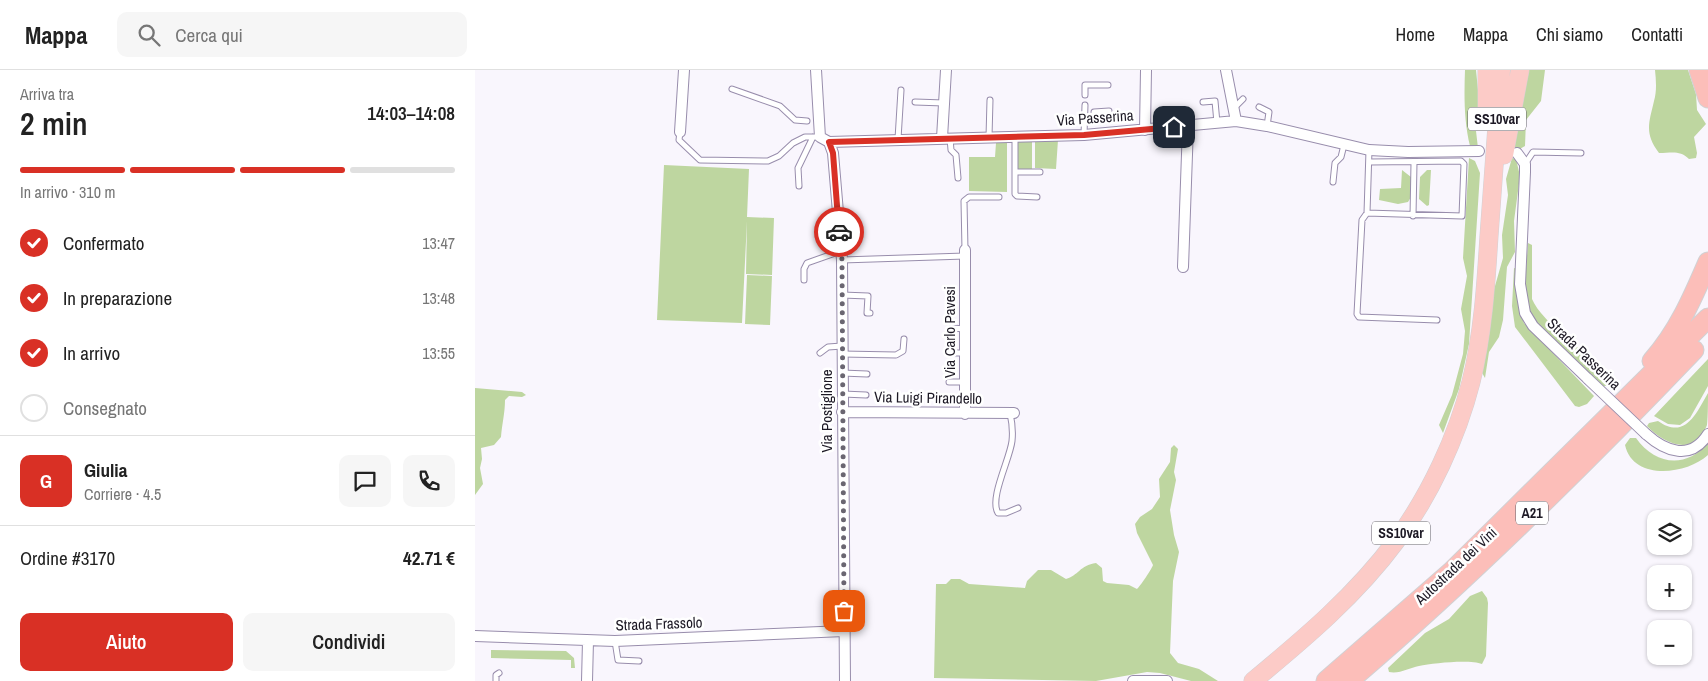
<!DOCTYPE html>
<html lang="it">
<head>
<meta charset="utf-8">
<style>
  body { margin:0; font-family:"Archivo Narrow",sans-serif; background:#f6f6f6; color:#222; height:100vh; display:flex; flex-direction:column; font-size:19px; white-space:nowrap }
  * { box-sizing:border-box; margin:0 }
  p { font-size:16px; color:#767676 }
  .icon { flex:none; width:28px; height:28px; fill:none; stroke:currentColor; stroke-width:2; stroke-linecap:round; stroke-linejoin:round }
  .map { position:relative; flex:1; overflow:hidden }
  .sheet { display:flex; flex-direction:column; background:#fff; width:475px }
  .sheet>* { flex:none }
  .controls { position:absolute; left:1172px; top:440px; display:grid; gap:10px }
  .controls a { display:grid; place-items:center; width:45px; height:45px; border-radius:10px; background:#fff; box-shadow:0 1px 4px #0004; font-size:25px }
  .pin { position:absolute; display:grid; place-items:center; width:42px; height:42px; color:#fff; margin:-21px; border-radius:10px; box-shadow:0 2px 8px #0006 }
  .courier { position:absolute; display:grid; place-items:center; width:50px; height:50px; margin:-25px; border:4px solid #d93025; border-radius:50%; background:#fff; color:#222; box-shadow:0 1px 6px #0007 }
  .overview em { font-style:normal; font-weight:600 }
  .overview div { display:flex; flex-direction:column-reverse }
  .overview { display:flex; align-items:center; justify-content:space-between; height:85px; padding:0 20px }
  h1 { font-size:32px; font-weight:600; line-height:38px }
  .bar { display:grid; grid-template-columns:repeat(4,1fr); gap:8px 5px; align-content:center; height:60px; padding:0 20px }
  .bar i { height:6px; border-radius:4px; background:#e0e0e0 }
  .bar .current { background:#d93025 }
  .bar p { grid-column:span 4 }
  .line { display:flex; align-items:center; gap:12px; padding:0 20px; border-top:1px solid #e0e0e0 }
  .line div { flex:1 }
  .round { display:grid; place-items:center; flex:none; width:52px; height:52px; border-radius:10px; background:#f6f6f6 }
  ol { padding:0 20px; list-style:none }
  li { display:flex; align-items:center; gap:15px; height:55px }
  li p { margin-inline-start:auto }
  li .icon { padding:5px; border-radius:50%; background:#d93025; color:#fff; stroke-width:4 }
  li:last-child { color:#767676 }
  li i { width:28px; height:28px; border:2px solid #e0e0e0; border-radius:50% }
  .action { display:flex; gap:10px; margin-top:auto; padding:10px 20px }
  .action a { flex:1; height:58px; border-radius:10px; background:#d93025; color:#fff; font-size:20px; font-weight:600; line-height:58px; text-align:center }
  .action a+a { background:#f6f6f6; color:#222 }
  header { display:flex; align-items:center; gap:30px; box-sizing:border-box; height:70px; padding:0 25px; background:#fff; border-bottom:1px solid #e0e0e0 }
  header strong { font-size:24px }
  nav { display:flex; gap:28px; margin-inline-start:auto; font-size:18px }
  .search { width:350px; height:45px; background:#f6f6f6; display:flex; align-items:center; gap:12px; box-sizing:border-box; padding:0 18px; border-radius:10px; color:#767676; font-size:19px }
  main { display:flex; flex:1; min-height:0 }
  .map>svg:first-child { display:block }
</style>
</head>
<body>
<header>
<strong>Mappa</strong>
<div class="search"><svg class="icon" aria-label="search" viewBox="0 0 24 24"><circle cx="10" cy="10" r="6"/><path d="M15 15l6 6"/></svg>Cerca qui</div>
<nav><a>Home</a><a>Mappa</a><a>Chi siamo</a><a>Contatti</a></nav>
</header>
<main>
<section class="sheet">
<div class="overview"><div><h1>2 min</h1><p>Arriva tra</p></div><em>14:03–14:08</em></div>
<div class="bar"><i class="current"></i><i class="current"></i><i class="current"></i><i></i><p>In arrivo · 310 m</p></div>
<ol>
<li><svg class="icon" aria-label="check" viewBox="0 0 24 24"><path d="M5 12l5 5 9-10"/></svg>Confermato<p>13:47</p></li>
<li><svg class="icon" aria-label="check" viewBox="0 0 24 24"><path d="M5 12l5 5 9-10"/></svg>In preparazione<p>13:48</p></li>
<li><svg class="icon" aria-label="check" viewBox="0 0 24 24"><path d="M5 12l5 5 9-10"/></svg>In arrivo<p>13:55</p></li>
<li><i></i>Consegnato</li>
</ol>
<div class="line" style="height:90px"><b class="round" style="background:#d93025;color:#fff">G</b><div><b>Giulia</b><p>Corriere · 4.5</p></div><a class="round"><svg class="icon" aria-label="chat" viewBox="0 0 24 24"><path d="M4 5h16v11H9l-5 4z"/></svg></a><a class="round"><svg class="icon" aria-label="phone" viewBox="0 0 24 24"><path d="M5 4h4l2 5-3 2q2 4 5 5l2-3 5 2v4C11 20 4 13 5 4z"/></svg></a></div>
<div class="line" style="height:65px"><div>Ordine #3170</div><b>42.71 €</b></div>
<div class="action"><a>Aiuto</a><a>Condividi</a></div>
</section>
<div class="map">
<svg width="1233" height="611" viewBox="0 0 1233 611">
  <rect width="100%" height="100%" fill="#f9f6fd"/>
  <path fill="#bed6a0" d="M990,0h11l4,40 -4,21 2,17 -8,-2c-6,-25 -6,-50 -5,-76z
    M1051,0h19l-4,31 -15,19 -1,26 -7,4 -7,-4c9,-23 14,-51 15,-76z
    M1180,0h33l8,24 1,16 9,14 -12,13 3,16 -1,5 -7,1c-9,-9 -17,-6 -30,-6 -15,-20 -10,-30 -5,-52 3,-10 2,-21 1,-31z
    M583,70l-2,29 -21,-1v-27z
    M542,71h15v29h-15z
    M521,73h11v49l-38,-1v-34h26z
    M994,88l6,3 5,12 -11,171 -10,45 -16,44 -4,-8 13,-30 11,-41 2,-23 -4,-22 6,-33 -4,-18z
    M1037,88l4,1 4,17 -6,45 1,31 -8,15 -4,53 -4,17 -10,15 -4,26 -4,-7 10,-71 12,-42 -1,-23 6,-40 -2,-16z
    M189,95l85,4 -2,48 27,1 -2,57 -26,-1 1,-53 -5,102 -85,-3z
    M927,100l9,7v20l-3,5 -10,2 -19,-4 1,-11 21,-1z
    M952,100h4l-2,35 -2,1 -8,-7 1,-22z
    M1053,173l4,2v54c10,24 58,57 79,75l2,2 -2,7 -8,4 -68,-64 -8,-18 -2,-23z
    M1039,198l4,1 1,39 5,15 70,73 -7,8 -8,3 -4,-1 -60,-79 -3,-21z
    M272,205l25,1 -2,49 -25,-1z
    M1233,289v27l-18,32 -10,7 -12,-1 -14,-8z
    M0,318l47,4 4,3 -4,2 -13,-1 -4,4c0,13 -3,24 -4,37l-7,8 -13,3 1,11 -2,9 3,16 -8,11z
    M1233,323c0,9 0,23 -1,32 -12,33 -43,19 -60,1l2,-3 9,-2c27,19 38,-7 50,-28z
    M1155,368h6c19,27 50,31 72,5v12c-22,20 -75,26 -83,-10z
    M699,375l4,4 -4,23 2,8 -6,30 4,25 5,17 -6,29 -3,72 8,10 21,6 19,12h-27l-31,-8 -13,-1 -51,9 -162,-3 2,-94h10l5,-5h9l9,5 56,4 2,-7 11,-11h13l15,9c12,-3 14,-14 30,-16l6,5 1,13 4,2 22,2 8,4c2,-1 16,-22 16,-24l-16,-32 -2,-9 5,-7 12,-8 8,-12 -1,-18 11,-17 1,-14z
    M1007,521l5,7 1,5 -2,53 -4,8c-12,-5 -49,-1 -63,2 -10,2 -19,8 -30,6l-1,-4 37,-35 24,-14 21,-23z
    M16,580l75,1 8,7 1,10h-4v-8l-80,-2z"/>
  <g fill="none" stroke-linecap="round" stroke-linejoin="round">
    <g stroke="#988dac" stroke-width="7">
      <path id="service" d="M257,19l48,17 15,14 12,1
        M610,25v-10h23
        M440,32l29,1
        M728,32l12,-1 2,22
        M784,37l10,5 -2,14
        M759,38l9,-9
        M619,48v-6l15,-1
        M205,62l-1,8 21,20 68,1 11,-5 14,-13 12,-6h15
        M609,65l1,-30
        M514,67l1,-37
        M540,67v57l2,2 20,1
        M475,68l1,12 5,5 2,23
        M423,69l3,-49
        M894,80l-2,63 -5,7 -5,94 2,3 78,3
        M1050,94l8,-12 48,1
        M540,102h25
        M858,112l2,-19 6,-6 3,-12
        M324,116l-1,-18 15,-31
        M892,143l95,3 2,-52 -3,-3 -91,1
        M938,146l1,-53
        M490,180l-1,-49 5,-4h30
        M367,190l123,-4
        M329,210v-11l3,-6 34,-12
        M367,225l26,1 -1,17h3
        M477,258l13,1
        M345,283l8,-6 14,-1
        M476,283h14
        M367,284l54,1 7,-4 1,-12
        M367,303l25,1
        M474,312h16
        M368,324l23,1
        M535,343c2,9 3,19 2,28 -2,18 -23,57 -14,72h8l12,-5
        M140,571l3,19 21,1
        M21,611v-6l3,-2"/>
    </g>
    <g stroke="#988dac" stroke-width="12">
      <path id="minor" d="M341,0l4,67 9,5 255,-7 152,-14 31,5 102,24 39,2 71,-1
        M751,0l10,51
        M670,60l1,-60
        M205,62l4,-62
        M467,68l4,-68
        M354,72l4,11 9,107 3,421
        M1042,83l8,11v8l-5,112 5,29 8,13 55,53
        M490,180v164
        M708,197l5,-141
        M367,342l172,1
        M1171,364c20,18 45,27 62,0
        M0,566l140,5 229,-10
        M112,611l1,-40
        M658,611h34"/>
    </g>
    <g stroke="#d2d1d3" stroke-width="19">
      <path id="trunk" d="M1012,44v-44
        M1029,85l16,-85
        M778,611c52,-43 103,-86 143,-140 34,-46 61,-104 75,-159 12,-48 15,-98 18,-146 4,-56 8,-111 12,-166"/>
    </g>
    <g stroke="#d2d1d3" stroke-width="21">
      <path id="motorway" d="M1224,0l9,28
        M1177,291c26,-29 41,-64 56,-99
        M851,611l125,-109 257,-254
        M874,611c121,-103 235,-216 345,-331"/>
    </g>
    <use href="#service" stroke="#fff" stroke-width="5"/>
    <use href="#minor" stroke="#fff" stroke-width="10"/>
    <use href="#trunk" stroke="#fccbc7" stroke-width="18"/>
    <use href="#motorway" stroke="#fcbeb9" stroke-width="19"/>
    <g stroke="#988dac" stroke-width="12" stroke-linecap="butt">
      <path id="minor-bridge" d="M1113,309l58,55"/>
    </g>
    <use href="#minor-bridge" stroke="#fff" stroke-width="10"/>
  </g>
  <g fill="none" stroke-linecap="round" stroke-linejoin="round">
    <path stroke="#6a6671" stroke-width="5" stroke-dasharray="0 9" d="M364,162l3,28 2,351"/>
    <path stroke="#d93025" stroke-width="6" d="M364,162l-6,-79 -4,-11 255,-7 90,-8"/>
  </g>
  <g text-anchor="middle" stroke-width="5" stroke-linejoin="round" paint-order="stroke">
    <g fill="#fff" stroke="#615e66" stroke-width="1">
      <rect x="993" y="37.5" width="58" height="23" rx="4"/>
      <rect x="1041" y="431.5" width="32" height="23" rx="4"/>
      <rect x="897" y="451.5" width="58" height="23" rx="4"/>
    </g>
    <g font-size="14" font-weight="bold" fill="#1d1925">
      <text x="1022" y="54">SS10var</text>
      <text x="1057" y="448">A21</text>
      <text x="926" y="468">SS10var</text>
    </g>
    <g font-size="15" fill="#1d1925" stroke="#fff">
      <text transform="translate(620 48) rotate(-4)" y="5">Via Passerina</text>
      <text transform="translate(475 262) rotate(-90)" y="5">Via Carlo Pavesi</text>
      <text transform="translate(1109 284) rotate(44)" y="5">Strada Passerina</text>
      <text transform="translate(453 328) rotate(1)" y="5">Via Luigi Pirandello</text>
      <text transform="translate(352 341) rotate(-90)" y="5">Via Postiglione</text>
      <text transform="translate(981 496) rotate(-43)" y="5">Autostrada dei Vini</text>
      <text transform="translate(184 554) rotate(-2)" y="5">Strada Frassolo</text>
    </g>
  </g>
</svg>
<div class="controls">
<a><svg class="icon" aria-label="layers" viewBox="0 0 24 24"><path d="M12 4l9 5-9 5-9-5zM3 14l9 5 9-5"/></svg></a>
<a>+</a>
<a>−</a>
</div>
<div class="pin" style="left:369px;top:541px;background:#ea580c"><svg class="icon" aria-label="bag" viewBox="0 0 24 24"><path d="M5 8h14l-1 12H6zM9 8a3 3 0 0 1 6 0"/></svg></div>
<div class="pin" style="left:699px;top:57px;background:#1f2937"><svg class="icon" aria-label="home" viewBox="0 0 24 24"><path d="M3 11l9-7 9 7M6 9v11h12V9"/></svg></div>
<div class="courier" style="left:364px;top:162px"><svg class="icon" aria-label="car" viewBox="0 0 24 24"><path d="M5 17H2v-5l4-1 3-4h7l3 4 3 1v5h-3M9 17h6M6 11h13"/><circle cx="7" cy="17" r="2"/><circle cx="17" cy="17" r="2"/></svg></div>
</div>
</main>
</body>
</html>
